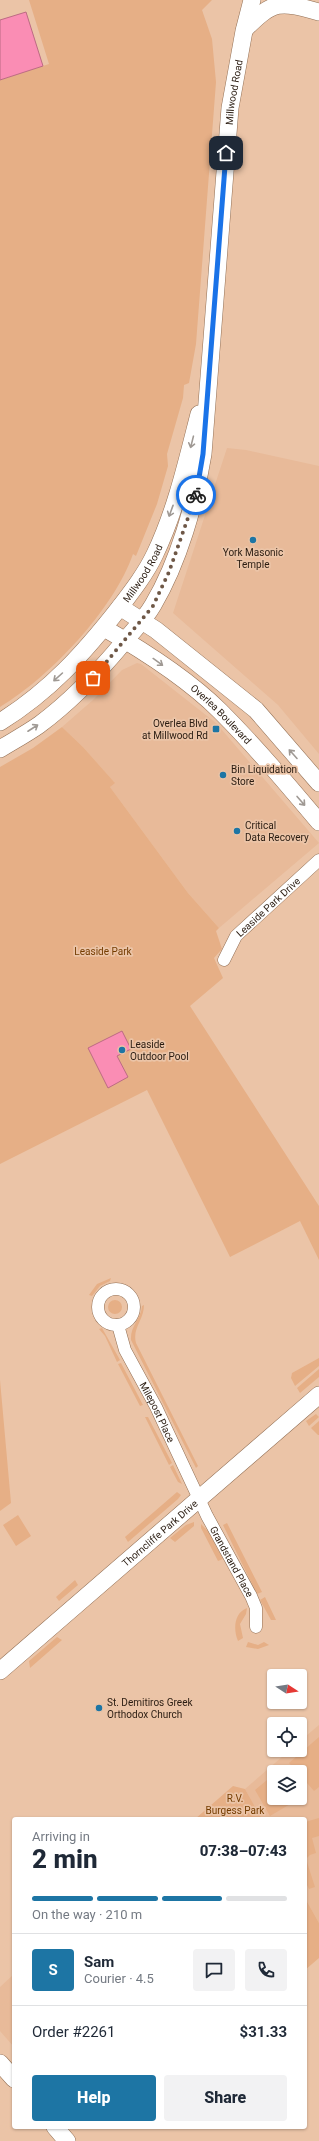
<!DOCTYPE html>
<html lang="en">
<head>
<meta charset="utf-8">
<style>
  body { margin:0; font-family:Roboto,sans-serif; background:#f2f2f3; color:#1f2937; height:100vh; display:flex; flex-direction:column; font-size:15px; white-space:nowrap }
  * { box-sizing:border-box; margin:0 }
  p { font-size:13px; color:#747a83 }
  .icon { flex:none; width:22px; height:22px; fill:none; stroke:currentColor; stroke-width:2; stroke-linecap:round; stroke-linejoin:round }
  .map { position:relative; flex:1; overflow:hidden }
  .details { position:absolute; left:12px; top:1817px; width:295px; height:312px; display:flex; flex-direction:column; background:#fff; border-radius:4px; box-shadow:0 1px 3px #0004 }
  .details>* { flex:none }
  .needle { width:26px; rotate:102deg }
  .buttons { position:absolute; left:267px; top:1669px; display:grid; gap:8px }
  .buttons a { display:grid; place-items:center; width:40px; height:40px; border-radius:4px; background:#fff; box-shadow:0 1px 3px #0004; font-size:20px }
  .pin { position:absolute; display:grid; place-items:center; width:34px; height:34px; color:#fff; margin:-17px; border-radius:8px; box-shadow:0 2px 6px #0006 }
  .courier { position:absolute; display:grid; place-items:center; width:40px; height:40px; margin:-20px; border:3px solid #1a73e8; border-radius:50%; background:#fff; color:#222; box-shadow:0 1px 5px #0007 }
  .overview em { font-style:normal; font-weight:800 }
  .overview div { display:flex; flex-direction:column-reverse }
  .overview { display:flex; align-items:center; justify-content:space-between; height:68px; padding:0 20px }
  h1 { font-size:26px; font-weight:800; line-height:30px }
  .bar { display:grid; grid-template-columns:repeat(4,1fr); gap:6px 4px; align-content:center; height:48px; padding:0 20px }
  .bar i { height:5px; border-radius:3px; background:#e0e1e3 }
  .bar .selected { background:#1d75a4 }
  .bar p { grid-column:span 4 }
  .line { display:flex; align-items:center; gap:10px; padding:0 20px; border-top:1px solid #e0e1e3 }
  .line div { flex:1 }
  .round { display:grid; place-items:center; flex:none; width:42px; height:42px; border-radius:4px; background:#f2f2f3 }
  .cta { display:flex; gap:8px; margin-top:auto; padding:8px 20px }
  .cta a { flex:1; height:46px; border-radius:4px; background:#1d75a4; color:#fff; font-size:16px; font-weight:800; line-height:46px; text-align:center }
  .cta a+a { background:#f2f2f3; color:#1f2937 }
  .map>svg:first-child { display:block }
</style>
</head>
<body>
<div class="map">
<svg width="319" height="2141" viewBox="0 0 319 2141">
  <rect width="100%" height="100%" fill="#ebc4a7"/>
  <path fill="#e8ba99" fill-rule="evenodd" d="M227,448l19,2 73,16v288l-41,-49 -105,-92z
    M137,663l4,1 75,59 103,120 -100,85 -31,-35 -78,-106 4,-5 -31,-35 -21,-20 31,-27 29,-30z
    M319,1725v198l-14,-25v-79h-43l-17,-30 45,-39h10v-9zM274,1772h26v26h-26z
    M14,1974v73l-14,-16v-44z"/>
  <path fill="#e6af86" d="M29,0h183l-10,10 10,29 4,43 -20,262 -7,39 -5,2 -1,13 -16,56 1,12 -11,38 -21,52 -3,-2c-19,55 -83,123 -133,153v-627l49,-16z
    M62,727l21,20 32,36 -5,4 78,106 31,35 -3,3 6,18 -8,9 9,20 -33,28 129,200v54l-19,-39 -70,36 -83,-167 -147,74v-397l33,-19z
    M111,1278l-1,3 -10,5 -8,10 -3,-1 8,-11z
    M108 1307a7 7 0 1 1 14 0a7 7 0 1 1-14 0Z
    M144,1305c0,15 -12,23 -8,38l62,123 -2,2 -65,-128c-1,-14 10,-21 11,-34z
    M102,1328l18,32 -3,2 -12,-26 -6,-7z
    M319,1358v8l-24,20 -4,-8 1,-5z
    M121,1363l22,42 -3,1 -22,-42z
    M319,1369v8l-19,16 -3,-5z
    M0,1380l11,123 -11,8z
    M316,1414l3,3 -10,9 -3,-5z
    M145,1417h3l24,46 -3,2z
    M319,1421v14h-1l-7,-7z
    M173,1465l9,19 -4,-2 -8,-15z
    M177,1492l4,3 -3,4 -50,43 -3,-5z
    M18,1515l13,21 -15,10 -13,-21z
    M194,1522v4l-19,16 -5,-4 16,-13z
    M227,1523l35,69 -5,2 -34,-69z
    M201,1524l7,7 15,28 -5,2 -17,-33z
    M75,1580l3,5 -19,16 -3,-4z
    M265,1597l11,23h-5l-11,-20z
    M247,1608l-1,6 -6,10 3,14 -5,3c-5,-12 -4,-28 9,-33z
    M57,1637l5,3 -32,28 -1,-7z
    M248,1642l10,3 6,-3 5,3 -11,4 -12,-2z
    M319,1737v50l-5,4 -14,-16v-3h-3l-8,-9z
    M273,1775l1,23h15l3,5 -22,13 -15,-26z
    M233,1786l12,3 17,30h-67z
    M319,1818v18l-7,2 4,15 -6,2 -4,4 9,28 -6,2 -4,-8v-59z
    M305,1898l14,25v35l-14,12z"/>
  <path fill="#fa8db4" stroke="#bc6b83" d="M26,12l17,54 -43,14v-60z
    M122,1031l9,18 -14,7 11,21 -20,11 -20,-40z"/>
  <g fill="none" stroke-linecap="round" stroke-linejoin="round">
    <g stroke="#926f54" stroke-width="13">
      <g id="street">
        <path id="s1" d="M224,960l12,-24 83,-76"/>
        <circle cx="116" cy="1307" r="18"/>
        <path id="s2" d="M118,1325l7,25 31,57 51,109 44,80 5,12v19"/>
      </g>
    </g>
    <g stroke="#926f54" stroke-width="18">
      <g id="secondary">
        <path d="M245,29c29,-29 34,-28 74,-17"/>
        <path d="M120,607l36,23 100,80 63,73"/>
        <path id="s3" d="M104,628c40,23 83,50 116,83 35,35 67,73 99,111"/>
        <path id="s4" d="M0,722c50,-31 84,-69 120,-115 13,-17 26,-34 35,-53 21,-44 32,-93 44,-140"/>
        <path id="s5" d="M0,749c13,-8 26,-15 39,-24 31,-23 59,-52 84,-82 10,-12 22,-24 30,-38 26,-44 42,-101 50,-151l27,-346 14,-77 8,-31"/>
        <path id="s6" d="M0,1671l319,-276"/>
        <path d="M0,2063l14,16"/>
        <path d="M55,2127l12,14"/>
      </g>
    </g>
    <use href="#street" stroke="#fff" stroke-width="12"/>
    <use href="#secondary" stroke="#fff" stroke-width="17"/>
  </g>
  <defs><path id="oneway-shaft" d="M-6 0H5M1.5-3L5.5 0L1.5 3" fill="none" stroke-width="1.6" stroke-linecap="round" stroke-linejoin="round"/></defs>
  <g stroke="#9f9994">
    <use href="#oneway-shaft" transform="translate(192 442) rotate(104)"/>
    <use href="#oneway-shaft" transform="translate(171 511) rotate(110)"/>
    <use href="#oneway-shaft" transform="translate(158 662) rotate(36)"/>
    <use href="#oneway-shaft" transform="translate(58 677) rotate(138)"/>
    <use href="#oneway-shaft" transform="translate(33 728) rotate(-33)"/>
    <use href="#oneway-shaft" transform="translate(293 754) rotate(-132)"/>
    <use href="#oneway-shaft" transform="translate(301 801) rotate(49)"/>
  </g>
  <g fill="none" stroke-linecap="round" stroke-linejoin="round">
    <path stroke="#6e5746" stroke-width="4" stroke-dasharray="0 7.2" d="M93,678l60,-72 16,-34 27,-77"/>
    <path stroke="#1a73e8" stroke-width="5" d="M196,495l7,-41 23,-301"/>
  </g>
  <g fill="#1d75a4" stroke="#ebc4a7" stroke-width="1.5">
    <circle cx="253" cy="540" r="4"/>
    <rect x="212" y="725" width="8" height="8" rx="2"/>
    <circle cx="223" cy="775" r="4"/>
    <circle cx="237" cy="831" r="4"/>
    <circle cx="122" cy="1050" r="4"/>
    <circle cx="99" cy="1708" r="4"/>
  </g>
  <g text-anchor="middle" stroke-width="3.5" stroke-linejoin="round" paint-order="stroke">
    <g font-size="10" fill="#2a1c11" stroke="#ebc4a7">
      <text dy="4" stroke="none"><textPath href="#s5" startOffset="735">Millwood Road</textPath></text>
      <text dy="4" stroke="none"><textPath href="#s4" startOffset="208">Millwood Road</textPath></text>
      <text dy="4" stroke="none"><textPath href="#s3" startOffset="146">Overlea Boulevard</textPath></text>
      <text dy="4" stroke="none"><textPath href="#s1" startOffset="70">Leaside Park Drive</textPath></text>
      <text dy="4" stroke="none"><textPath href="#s2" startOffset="96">Milepost Place</textPath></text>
      <text dy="4" stroke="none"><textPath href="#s6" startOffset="211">Thorncliffe Park Drive</textPath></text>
      <text dy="4" stroke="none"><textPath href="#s2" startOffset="263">Grandstand Place</textPath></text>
    </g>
    <g font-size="10" fill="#2a1c11" stroke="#ebc4a7" text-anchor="start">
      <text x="253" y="556" text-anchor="middle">York Masonic<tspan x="253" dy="12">Temple</tspan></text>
      <text x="208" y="727" text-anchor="end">Overlea Blvd<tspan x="208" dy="12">at Millwood Rd</tspan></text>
      <text x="231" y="773">Bin Liquidation<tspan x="231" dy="12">Store</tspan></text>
      <text x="245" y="829">Critical<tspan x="245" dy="12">Data Recovery</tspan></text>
      <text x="130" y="1048">Leaside<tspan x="130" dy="12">Outdoor Pool</tspan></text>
      <text x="107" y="1706">St. Demitiros Greek<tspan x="107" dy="12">Orthodox Church</tspan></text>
    </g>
    <g font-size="10" fill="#743c00" stroke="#ebc4a7">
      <text x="103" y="955">Leaside Park</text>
      <text x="235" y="1802">R.V.<tspan x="235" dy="12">Burgess Park</tspan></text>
    </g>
  </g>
</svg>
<div class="buttons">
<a><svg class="needle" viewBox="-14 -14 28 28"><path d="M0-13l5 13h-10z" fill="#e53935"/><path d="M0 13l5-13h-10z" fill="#747a83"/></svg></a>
<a><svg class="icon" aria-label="locate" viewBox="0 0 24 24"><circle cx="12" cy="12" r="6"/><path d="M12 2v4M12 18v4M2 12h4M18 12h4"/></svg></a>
<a><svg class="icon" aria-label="layers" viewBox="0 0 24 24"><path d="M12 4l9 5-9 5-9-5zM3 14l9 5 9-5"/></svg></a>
</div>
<div class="pin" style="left:93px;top:678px;background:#ea580c"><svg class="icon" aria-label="bag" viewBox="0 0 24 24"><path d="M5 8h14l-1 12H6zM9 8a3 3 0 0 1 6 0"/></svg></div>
<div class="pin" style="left:226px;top:153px;background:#1f2937"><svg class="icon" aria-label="home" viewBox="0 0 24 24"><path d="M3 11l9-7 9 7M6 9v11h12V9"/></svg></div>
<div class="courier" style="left:196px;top:495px"><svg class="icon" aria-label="bike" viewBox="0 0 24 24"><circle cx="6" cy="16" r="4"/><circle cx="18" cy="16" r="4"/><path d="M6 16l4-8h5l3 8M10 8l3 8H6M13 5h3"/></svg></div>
<section class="details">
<div class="overview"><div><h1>2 min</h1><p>Arriving in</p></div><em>07:38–07:43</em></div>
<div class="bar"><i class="selected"></i><i class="selected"></i><i class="selected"></i><i></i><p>On the way · 210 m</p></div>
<div class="line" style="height:72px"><b class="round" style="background:#1d75a4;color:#fff">S</b><div><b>Sam</b><p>Courier · 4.5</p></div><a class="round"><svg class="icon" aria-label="chat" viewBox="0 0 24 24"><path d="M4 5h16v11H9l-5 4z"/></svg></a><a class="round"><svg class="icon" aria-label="phone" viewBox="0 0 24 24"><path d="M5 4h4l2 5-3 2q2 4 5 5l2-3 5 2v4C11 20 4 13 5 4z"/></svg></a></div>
<div class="line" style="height:52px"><div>Order #2261</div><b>$31.33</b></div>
<div class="cta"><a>Help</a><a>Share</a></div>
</section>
</div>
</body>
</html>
